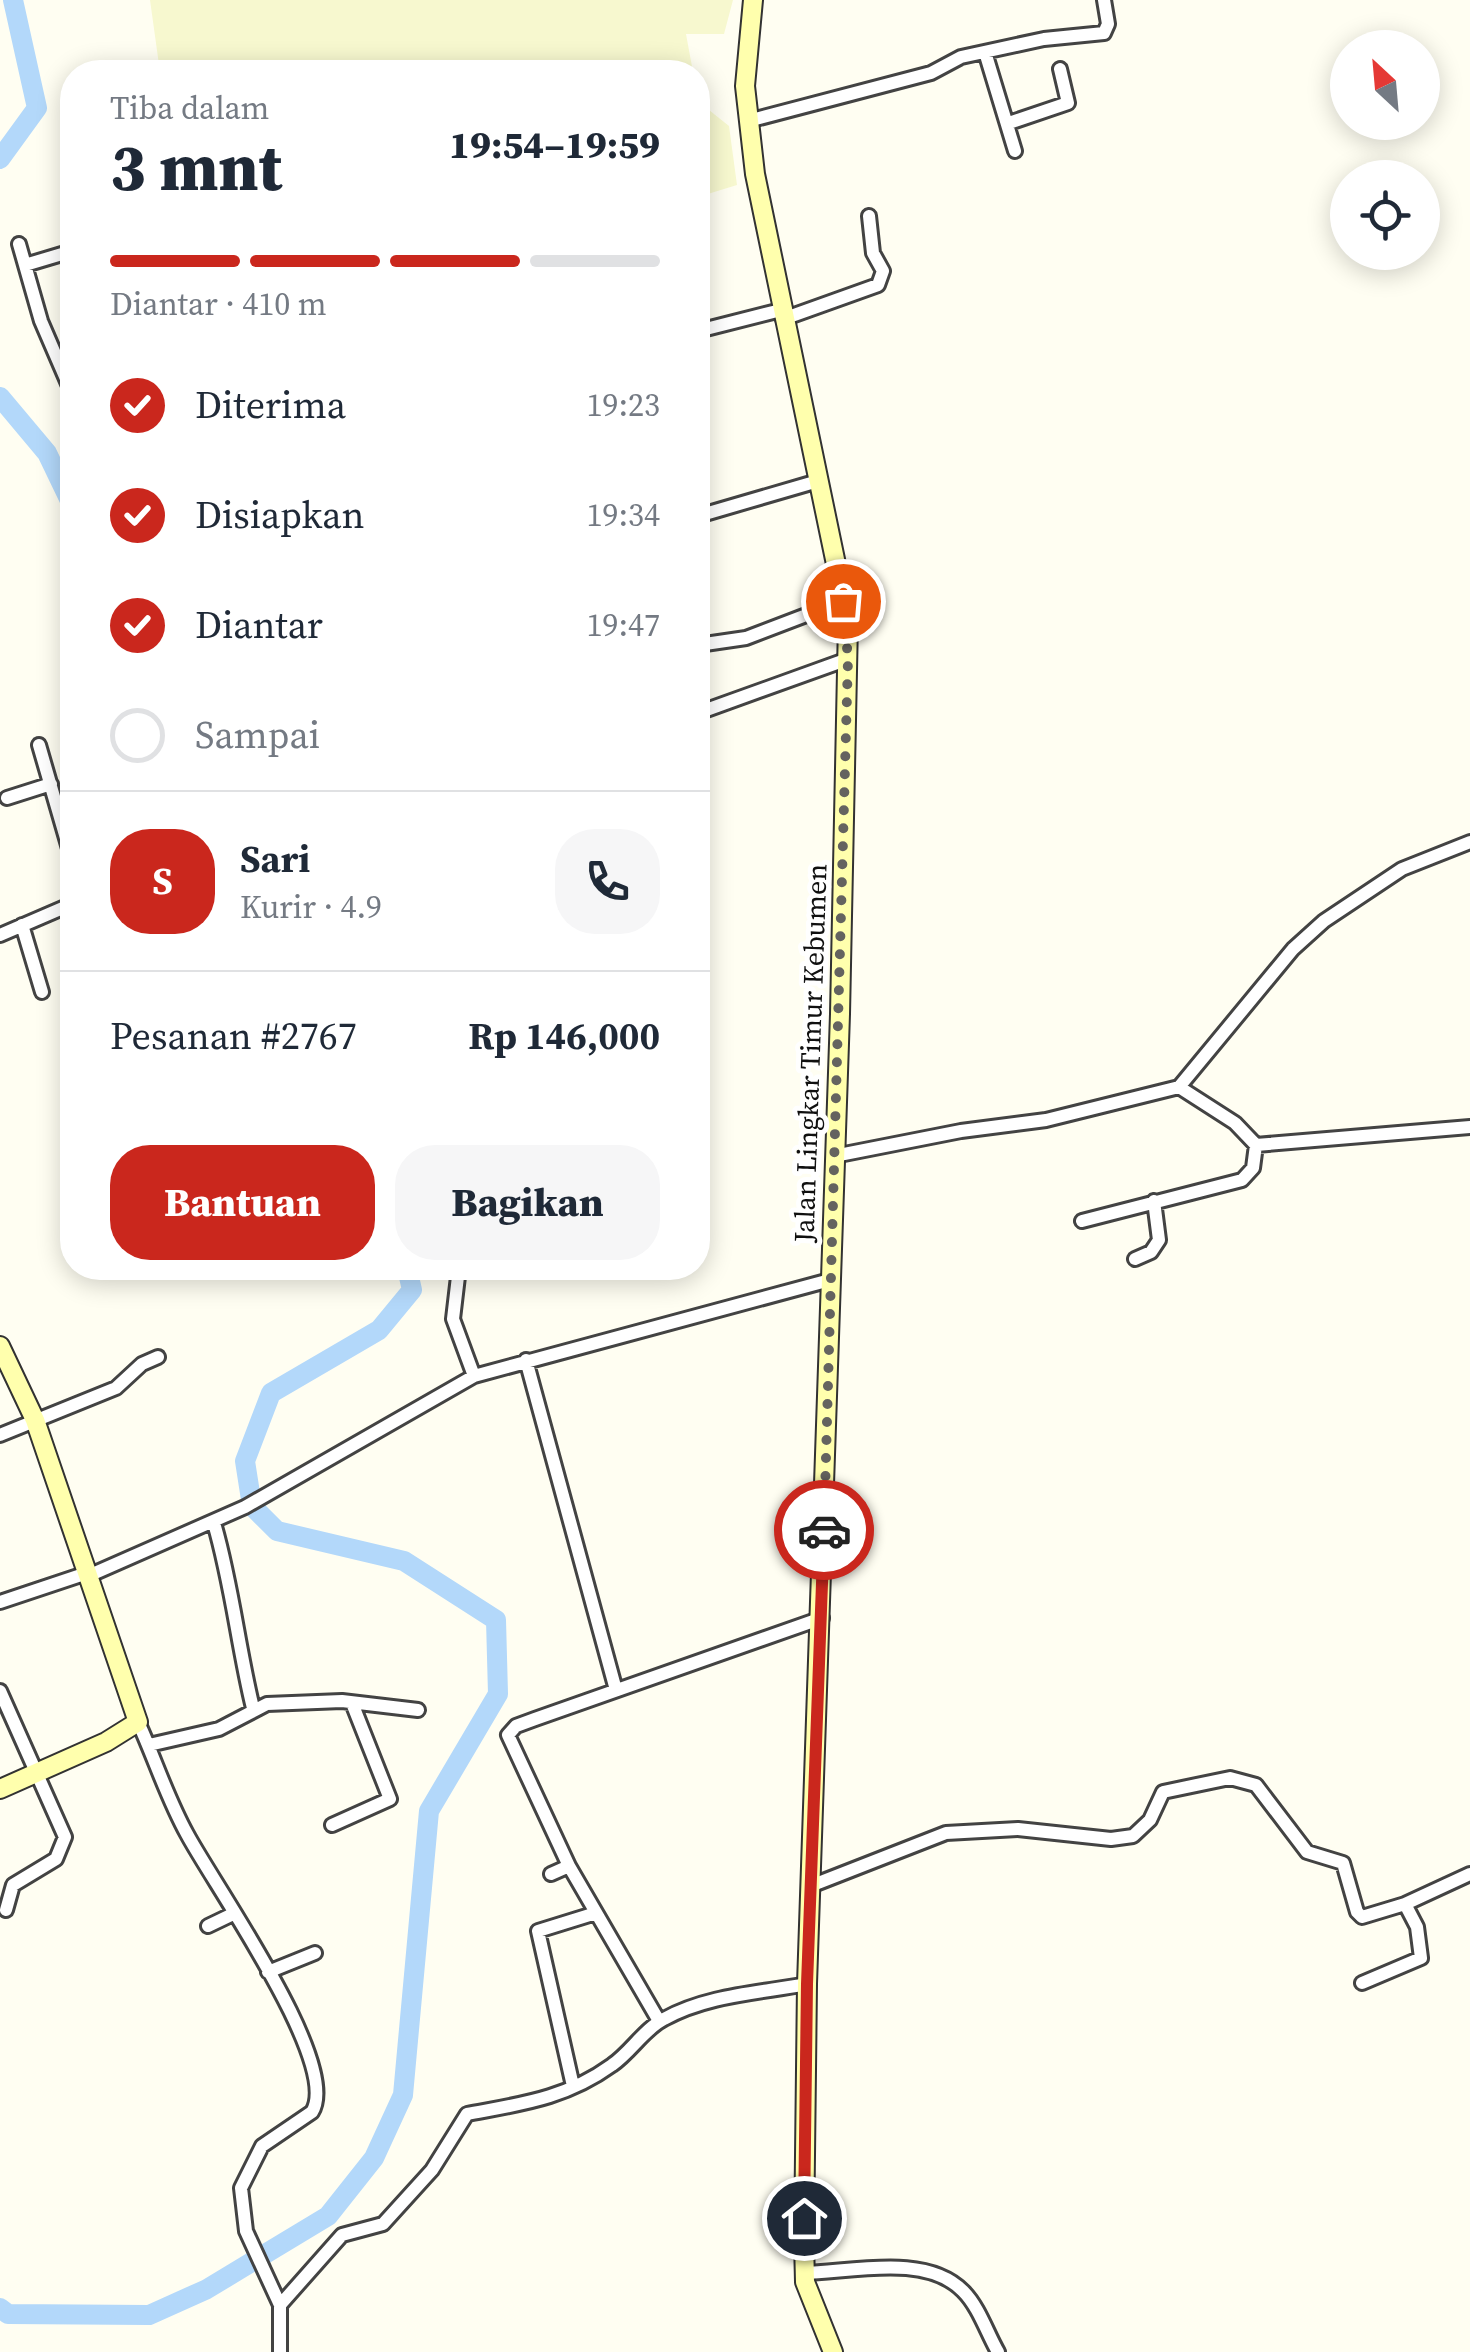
<!DOCTYPE html>
<html lang="id">
<head>
<meta charset="utf-8">
<style>
  body { margin:0; font-family:"Source Serif 4",serif; background:#f6f6f7; color:#1f2937; height:100vh; display:flex; flex-direction:column; font-size:38px; white-space:nowrap }
  * { box-sizing:border-box; margin:0 }
  p { font-size:32px; color:#747a83 }
  .icon { flex:none; width:55px; height:55px; fill:none; stroke:currentColor; stroke-width:2; stroke-linecap:round; stroke-linejoin:round }
  .map { position:relative; flex:1; overflow:hidden }
  .sheet { position:absolute; left:60px; top:60px; width:650px; height:1220px; display:flex; flex-direction:column; background:#fff; border-radius:40px; box-shadow:0 5px 25px #0003 }
  .sheet>* { flex:none }
  .needle { width:65px; rotate:334deg }
  .tools { position:absolute; left:1330px; top:30px; display:grid; gap:20px }
  .tools a { display:grid; place-items:center; width:110px; height:110px; border-radius:50%; background:#fff; box-shadow:0 5px 25px #0003; font-size:50px }
  .pin { position:absolute; display:grid; place-items:center; width:85px; height:85px; color:#fff; margin:-42px; border:5px solid #fff; border-radius:50%; box-shadow:0 2px 10px #0007 }
  .courier { position:absolute; display:grid; place-items:center; width:100px; height:100px; margin:-50px; border:8px solid #ca271d; border-radius:50%; background:#fff; color:#222; box-shadow:0 2px 12px #0007 }
  .overview em { font-style:normal; font-weight:800 }
  .overview div { display:flex; flex-direction:column-reverse }
  .overview { display:flex; align-items:center; justify-content:space-between; height:170px; padding:0 50px }
  h1 { font-size:65px; font-weight:800; line-height:75px }
  .bar { display:grid; grid-template-columns:repeat(4,1fr); gap:15px 10px; align-content:center; height:120px; padding:0 50px }
  .bar i { height:12px; border-radius:8px; background:#e0e1e3 }
  .bar .current { background:#ca271d }
  .bar p { grid-column:span 4 }
  .line { display:flex; align-items:center; gap:25px; padding:0 50px; border-top:2px solid #e0e1e3 }
  .line div { flex:1 }
  .round { display:grid; place-items:center; flex:none; width:105px; height:105px; border-radius:40px; background:#f6f6f7 }
  ol { padding:0 50px; list-style:none }
  li { display:flex; align-items:center; gap:30px; height:110px }
  li p { margin-inline-start:auto }
  li .icon { padding:10px; border-radius:50%; background:#ca271d; color:#fff; stroke-width:4 }
  li:last-child { color:#747a83 }
  li i { width:55px; height:55px; border:5px solid #e0e1e3; border-radius:50% }
  .button { display:flex; gap:20px; margin-top:auto; padding:20px 50px }
  .button a { flex:1; height:115px; border-radius:40px; background:#ca271d; color:#fff; font-size:40px; font-weight:800; line-height:115px; text-align:center }
  .button a+a { background:#f6f6f7; color:#1f2937 }
  .map>svg:first-child { display:block }
</style>
</head>
<body>
<div class="map">
<svg width="1470" height="2352" viewBox="0 0 1470 2352">
  <rect width="100%" height="100%" fill="#fffef2"/>
  <path fill="#f7f8cf" d="M150,0h583l-9,34h-38l7,38h-533z
    M698,96l1,6 30,24 8,59 -39,12z"/>
  <g fill="none" stroke-linecap="round" stroke-linejoin="round">
    <path stroke="#b3d8fa" stroke-width="20" d="M0,159l37,-51 -24,-108
      M0,397l47,56 25,52
      M0,2308l8,6 141,1 58,-26 121,-73 46,-58 29,-63 26,-284 69,-117 -2,-74 -92,-59 -127,-30 -25,-25 -7,-45 26,-68 108,-63 33,-40 -5,-22"/>
    <g stroke="#434343" stroke-width="18">
      <path id="street" d="M985,52l30,99
        M748,121l183,-48 30,-16 83,-18 60,-6 4,-9 -4,-24
        M1009,123l59,-20 -8,-34
        M19,244l22,77 31,72
        M25,265l47,-14
        M783,319l95,-34 5,-14 -10,-18 -4,-37
        M698,331l83,-21
        M698,516l120,-35
        M698,645l48,-7 97,-37
        M698,713l150,-54
        M39,745l33,114
        M7,798l44,-14
        M22,925l20,67
        M0,935l72,-31
        M1179,1087l56,36 21,22 214,-18
        M834,1156l127,-25 85,-11 133,-33 114,-138 31,-28 78,-52 68,-27
        M1082,1221l160,-41 11,-12 3,-23
        M1135,1259l16,-7 8,-12 -5,-39
        M459,1268l-6,51 21,57
        M526,1360l90,330
        M0,1435l116,-47 26,-24 16,-7
        M214,1523c18,61 24,124 39,185
        M88,1576l157,-69 229,-131 356,-96
        M0,1602l87,-29
        M0,1691l65,146 -9,22 -43,26 -7,25
        M138,1722c17,37 29,76 49,112 27,51 155,230 125,278l-50,34 -21,42 5,43 34,74v47
        M149,1745l70,-16 48,-25 75,-3 76,9
        M332,1825l58,-26 -38,-96
        M551,1874l18,-8
        M813,1885l133,-52 72,-4 93,10 22,-3 17,-16 13,-28 67,-14 26,7 51,67 36,11 14,49 5,5 43,-13 65,-30
        M208,1926l25,-12
        M268,1972l47,-19
        M1362,1983l59,-25 -4,-31 -12,-23
        M659,2021l-90,-155 -61,-131 8,-9 19,-7 287,-101
        M573,2086l-35,-155 58,-18
        M804,2273c47,-1 122,-20 159,18 16,16 24,42 35,61
        M280,2305l62,-70 41,-11 49,-54 35,-56c53,-10 98,-15 145,-49 19,-13 32,-36 52,-46 43,-24 95,-26 143,-35"/>
    </g>
    <g stroke="#323232" stroke-width="22">
      <path id="secondary" d="M753,0l-8,86 10,88 93,448 -8,392 -33,970 -3,257 1,41 28,70
        M0,1346l35,74 103,302 -32,20 -106,47"/>
    </g>
    <use href="#street" stroke="#fff" stroke-width="12"/>
    <use href="#secondary" stroke="#ffffad" stroke-width="18"/>
  </g>
  <g fill="none" stroke-linecap="round" stroke-linejoin="round">
    <path stroke="#64635f" stroke-width="10" stroke-dasharray="0 18" d="M824,1530l24,-871 -5,-58"/>
    <path stroke="#ca271d" stroke-width="12" d="M804,2218l3,-234 17,-454"/>
  </g>
  <g text-anchor="middle" stroke-width="10" stroke-linejoin="round" paint-order="stroke">
    <g font-size="28" fill="#101010" stroke="#fff">
      <text transform="translate(810 1053) rotate(-88)" y="10">Jalan Lingkar Timur Kebumen</text>
    </g>
  </g>
</svg>
<div class="tools">
<a><svg class="needle" viewBox="-14 -14 28 28"><path d="M0-13l5 13h-10z" fill="#e53935"/><path d="M0 13l5-13h-10z" fill="#747a83"/></svg></a>
<a><svg class="icon" aria-label="locate" viewBox="0 0 24 24"><circle cx="12" cy="12" r="6"/><path d="M12 2v4M12 18v4M2 12h4M18 12h4"/></svg></a>
</div>
<div class="pin" style="left:843px;top:601px;background:#ea580c"><svg class="icon" aria-label="bag" viewBox="0 0 24 24"><path d="M5 8h14l-1 12H6zM9 8a3 3 0 0 1 6 0"/></svg></div>
<div class="pin" style="left:804px;top:2218px;background:#1f2937"><svg class="icon" aria-label="home" viewBox="0 0 24 24"><path d="M3 11l9-7 9 7M6 9v11h12V9"/></svg></div>
<div class="courier" style="left:824px;top:1530px"><svg class="icon" aria-label="car" viewBox="0 0 24 24"><path d="M5 17H2v-5l4-1 3-4h7l3 4 3 1v5h-3M9 17h6M6 11h13"/><circle cx="7" cy="17" r="2"/><circle cx="17" cy="17" r="2"/></svg></div>
<section class="sheet">
<div class="overview"><div><h1>3 mnt</h1><p>Tiba dalam</p></div><em>19:54–19:59</em></div>
<div class="bar"><i class="current"></i><i class="current"></i><i class="current"></i><i></i><p>Diantar · 410 m</p></div>
<ol>
<li><svg class="icon" aria-label="check" viewBox="0 0 24 24"><path d="M5 12l5 5 9-10"/></svg>Diterima<p>19:23</p></li>
<li><svg class="icon" aria-label="check" viewBox="0 0 24 24"><path d="M5 12l5 5 9-10"/></svg>Disiapkan<p>19:34</p></li>
<li><svg class="icon" aria-label="check" viewBox="0 0 24 24"><path d="M5 12l5 5 9-10"/></svg>Diantar<p>19:47</p></li>
<li><i></i>Sampai</li>
</ol>
<div class="line" style="height:180px"><b class="round" style="background:#ca271d;color:#fff">S</b><div><b>Sari</b><p>Kurir · 4.9</p></div><a class="round"><svg class="icon" aria-label="phone" viewBox="0 0 24 24"><path d="M5 4h4l2 5-3 2q2 4 5 5l2-3 5 2v4C11 20 4 13 5 4z"/></svg></a></div>
<div class="line" style="height:130px"><div>Pesanan #2767</div><b>Rp 146,000</b></div>
<div class="button"><a>Bantuan</a><a>Bagikan</a></div>
</section>
</div>
</body>
</html>
